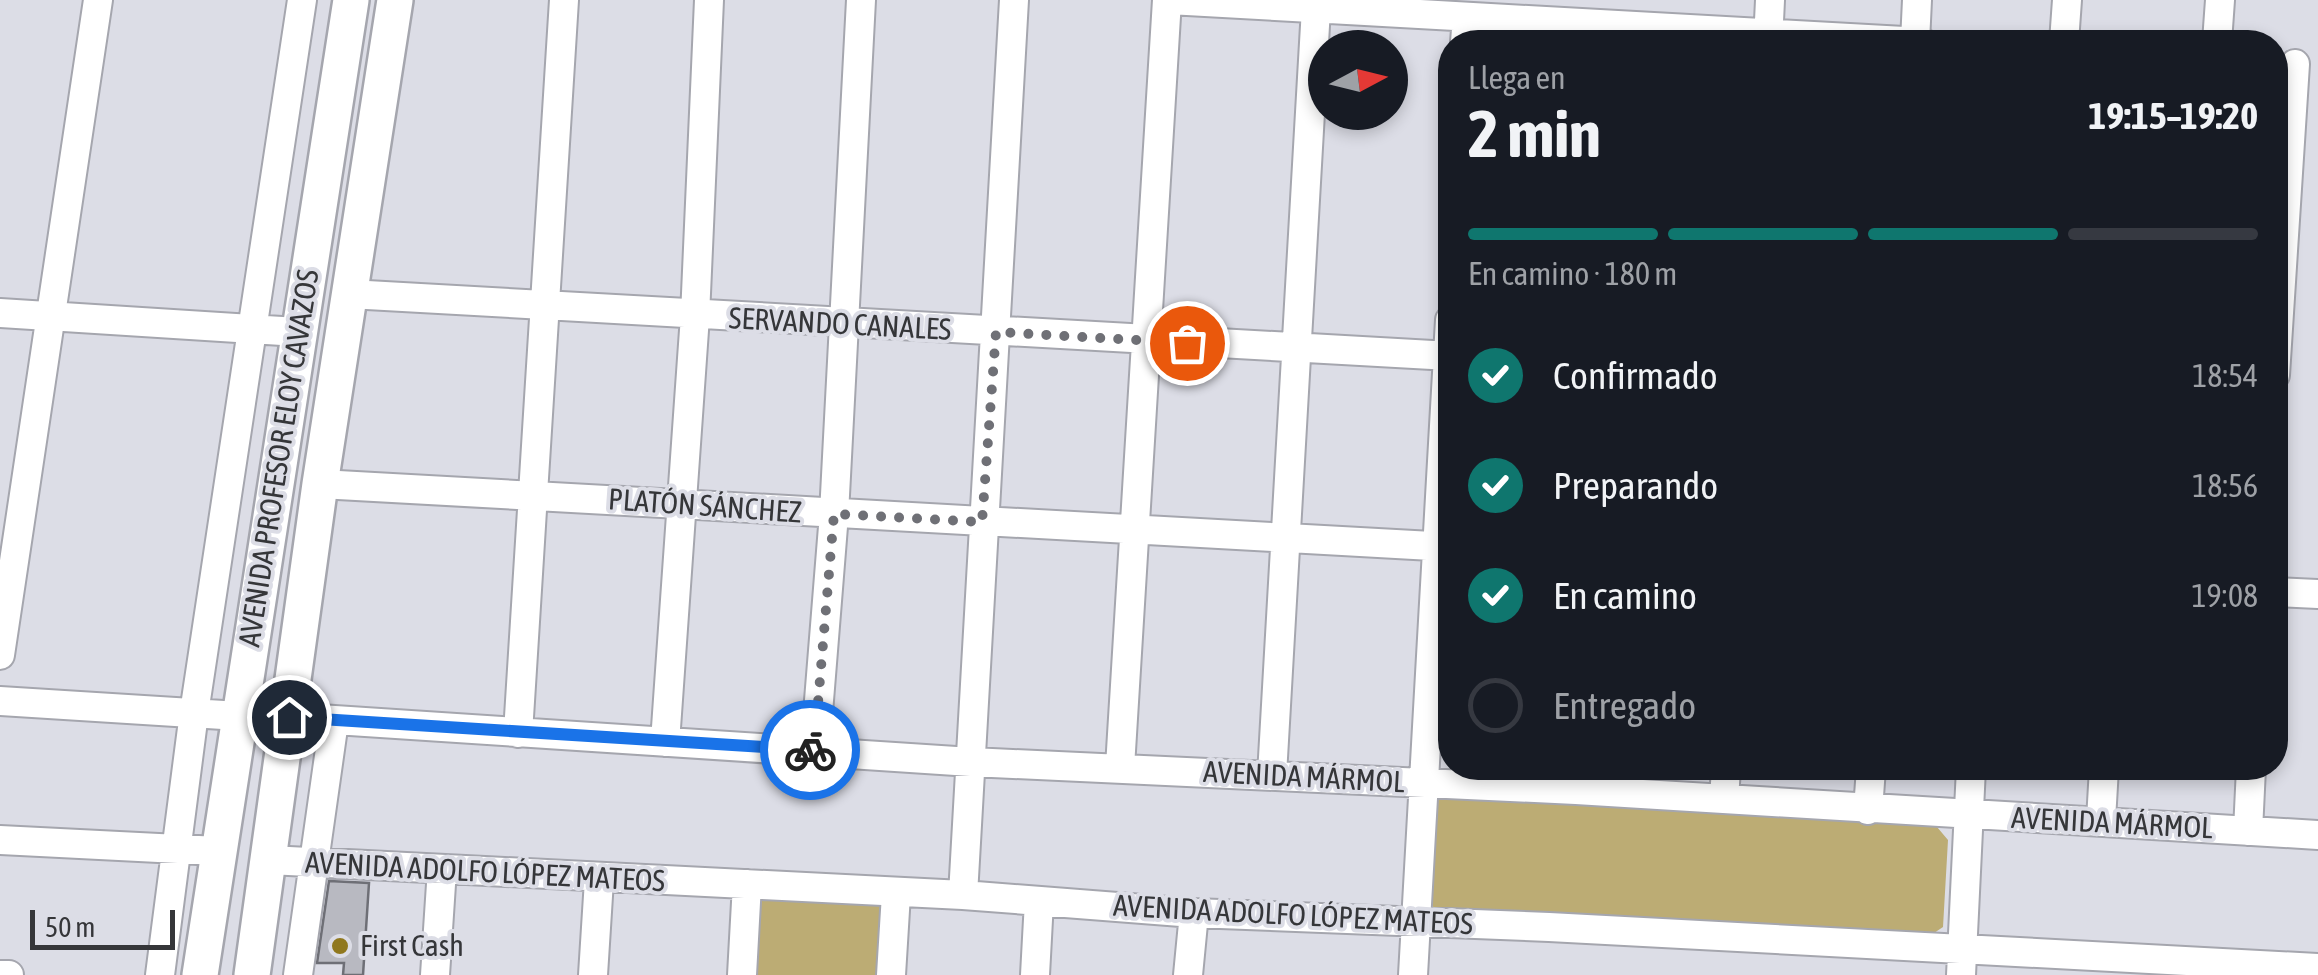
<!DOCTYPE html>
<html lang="es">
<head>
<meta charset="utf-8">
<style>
  body { margin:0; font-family:"Asap Condensed",sans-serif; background:#20242c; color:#f1f3f6; height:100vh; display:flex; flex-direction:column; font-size:38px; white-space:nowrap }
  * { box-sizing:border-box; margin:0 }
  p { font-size:32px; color:#9ea1a6 }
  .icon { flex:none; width:55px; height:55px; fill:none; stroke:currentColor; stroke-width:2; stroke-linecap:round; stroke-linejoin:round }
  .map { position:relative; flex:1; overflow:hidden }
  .side { position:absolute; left:1438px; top:30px; width:850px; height:750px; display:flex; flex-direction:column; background:#171b24; border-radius:40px; box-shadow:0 5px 15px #0003 }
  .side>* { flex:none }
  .needle { width:65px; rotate:83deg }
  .fabs { position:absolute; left:1308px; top:30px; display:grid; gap:20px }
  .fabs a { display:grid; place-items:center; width:100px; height:100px; border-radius:50%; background:#171b24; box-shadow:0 5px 15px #0003; font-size:50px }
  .scale { position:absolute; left:30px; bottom:25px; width:145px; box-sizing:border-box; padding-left:10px; border:5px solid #353639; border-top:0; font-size:28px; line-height:35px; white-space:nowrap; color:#353639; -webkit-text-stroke:8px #dcdde6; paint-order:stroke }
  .pin { position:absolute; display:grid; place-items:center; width:85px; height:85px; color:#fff; margin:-42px; border:5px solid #fff; border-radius:50%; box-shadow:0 2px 10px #0007 }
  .courier { position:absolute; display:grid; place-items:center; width:100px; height:100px; margin:-50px; border:8px solid #1a73e8; border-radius:50%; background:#fff; color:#222; box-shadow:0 2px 12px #0007 }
  .head em { font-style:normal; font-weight:700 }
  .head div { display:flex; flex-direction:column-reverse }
  .head { display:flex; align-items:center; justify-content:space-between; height:170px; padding:0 30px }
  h1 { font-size:65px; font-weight:700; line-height:75px }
  .bar { display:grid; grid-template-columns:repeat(4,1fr); gap:15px 10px; align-content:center; height:120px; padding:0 30px }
  .bar i { height:12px; border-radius:8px; background:#363941 }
  .bar .selected { background:#0f766e }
  .bar p { grid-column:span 4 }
  ol { padding:0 30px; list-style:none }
  li { display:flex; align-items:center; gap:30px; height:110px }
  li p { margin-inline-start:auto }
  li .icon { padding:10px; border-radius:50%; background:#0f766e; color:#fff; stroke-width:4 }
  li:last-child { color:#9ea1a6 }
  li i { width:55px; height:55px; border:5px solid #363941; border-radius:50% }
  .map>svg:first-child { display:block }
</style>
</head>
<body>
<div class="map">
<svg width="2318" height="975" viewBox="0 0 2318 975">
  <rect width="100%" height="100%" fill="#dcdde6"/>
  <path fill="#bcac74" d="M1442,795l495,32 11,13 -5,87 -12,8 -495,-24 -8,-12 5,-96z
    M757,896l135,6 -3,73h-137z"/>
  <path fill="#b8b9c1" stroke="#6e6f76" stroke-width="2.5" d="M329,881l40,2 -6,92h-20l1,-12h-27z"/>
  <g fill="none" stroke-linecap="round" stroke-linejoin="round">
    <g stroke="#a5a6ae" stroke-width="32">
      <path id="minor" d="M1169,0l753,42
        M1465,42l2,-25
        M1768,42l2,-42
        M1915,42l2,-42
        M2064,42l3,-42
        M2217,42l3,-42
        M349,294l1101,62
        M0,313l298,19
        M2275,375l20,-311
        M320,484l1130,63
        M2275,592l43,2
        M0,655l98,-655
        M0,701l239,15
        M289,717l682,45 605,28 742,45
        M518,733l46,-733
        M665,742l30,-426 14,-316
        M815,750l19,-236 27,-514
        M1120,767l47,-767
        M1272,775l44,-767
        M1724,799l2,-31
        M1868,810l3,-42
        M2101,820l3,-52
        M2248,831l3,-63
        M0,840l218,11
        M269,860l694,35 231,18 355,14 769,41
        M963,895l51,-895
        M0,975h9
        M160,975l34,-262 108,-713
        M298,975l36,-254
        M435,975l7,-106
        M593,975l6,-95
        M742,975l5,-91
        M891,975l5,-81
        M1035,975l4,-74
        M1188,975l6,-62
        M1413,975l37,-655
        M1961,975l10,-207"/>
    </g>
    <g stroke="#a5a6ae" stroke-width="40">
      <path id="major" d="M200,975l151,-975
        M252,975l68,-491 75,-484"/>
    </g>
    <use href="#minor" stroke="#fff" stroke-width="28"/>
    <use href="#major" stroke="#fff" stroke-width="35"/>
  </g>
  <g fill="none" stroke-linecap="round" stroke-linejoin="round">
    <path stroke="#6f7076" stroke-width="10" stroke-dasharray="0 18" d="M810,750h4l20,-236 148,8 14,-190 191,11"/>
    <path stroke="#1a73e8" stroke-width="12" d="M289,717l521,33"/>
  </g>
  <circle fill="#90781e" stroke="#dcdde6" stroke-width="4" cx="340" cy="946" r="10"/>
  <g text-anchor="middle" stroke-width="8" stroke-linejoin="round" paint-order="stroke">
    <g font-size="30" fill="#353639" stroke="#dcdde6">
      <text transform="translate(840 324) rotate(3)" y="10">SERVANDO CANALES</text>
      <text transform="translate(279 458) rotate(-81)" y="10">AVENIDA PROFESOR ELOY CAVAZOS</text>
      <text transform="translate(705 506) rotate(4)" y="10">PLATÓN SÁNCHEZ</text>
      <text transform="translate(1304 777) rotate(3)" y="10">AVENIDA MÁRMOL</text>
      <text transform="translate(2112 823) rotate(3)" y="10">AVENIDA MÁRMOL</text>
      <text transform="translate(485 872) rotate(3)" y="10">AVENIDA ADOLFO LÓPEZ MATEOS</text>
      <text transform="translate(1293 915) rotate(3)" y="10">AVENIDA ADOLFO LÓPEZ MATEOS</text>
    </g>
    <g font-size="30" fill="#353639" stroke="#dcdde6" text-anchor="start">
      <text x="360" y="956">First Cash</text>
    </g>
  </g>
</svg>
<div class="fabs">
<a><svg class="needle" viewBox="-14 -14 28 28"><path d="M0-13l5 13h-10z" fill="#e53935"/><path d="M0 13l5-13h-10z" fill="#9ea1a6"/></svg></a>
</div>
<div class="scale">50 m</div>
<div class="pin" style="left:1187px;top:343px;background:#ea580c"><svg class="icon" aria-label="bag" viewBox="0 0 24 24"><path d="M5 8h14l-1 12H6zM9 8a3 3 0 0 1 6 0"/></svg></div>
<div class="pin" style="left:289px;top:717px;background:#1f2937"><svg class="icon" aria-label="home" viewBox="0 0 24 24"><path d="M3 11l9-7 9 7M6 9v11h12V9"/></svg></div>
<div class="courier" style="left:810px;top:750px"><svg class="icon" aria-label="bike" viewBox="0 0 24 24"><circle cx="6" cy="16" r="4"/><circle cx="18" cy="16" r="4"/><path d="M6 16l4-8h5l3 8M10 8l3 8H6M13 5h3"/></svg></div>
<section class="side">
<div class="head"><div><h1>2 min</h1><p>Llega en</p></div><em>19:15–19:20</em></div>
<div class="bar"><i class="selected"></i><i class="selected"></i><i class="selected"></i><i></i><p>En camino · 180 m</p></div>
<ol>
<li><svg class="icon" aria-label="check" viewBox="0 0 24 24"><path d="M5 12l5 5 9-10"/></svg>Confirmado<p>18:54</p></li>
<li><svg class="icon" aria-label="check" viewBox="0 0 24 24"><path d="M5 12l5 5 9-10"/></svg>Preparando<p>18:56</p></li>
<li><svg class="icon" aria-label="check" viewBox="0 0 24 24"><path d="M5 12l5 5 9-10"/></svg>En camino<p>19:08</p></li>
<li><i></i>Entregado</li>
</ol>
</section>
</div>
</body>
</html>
